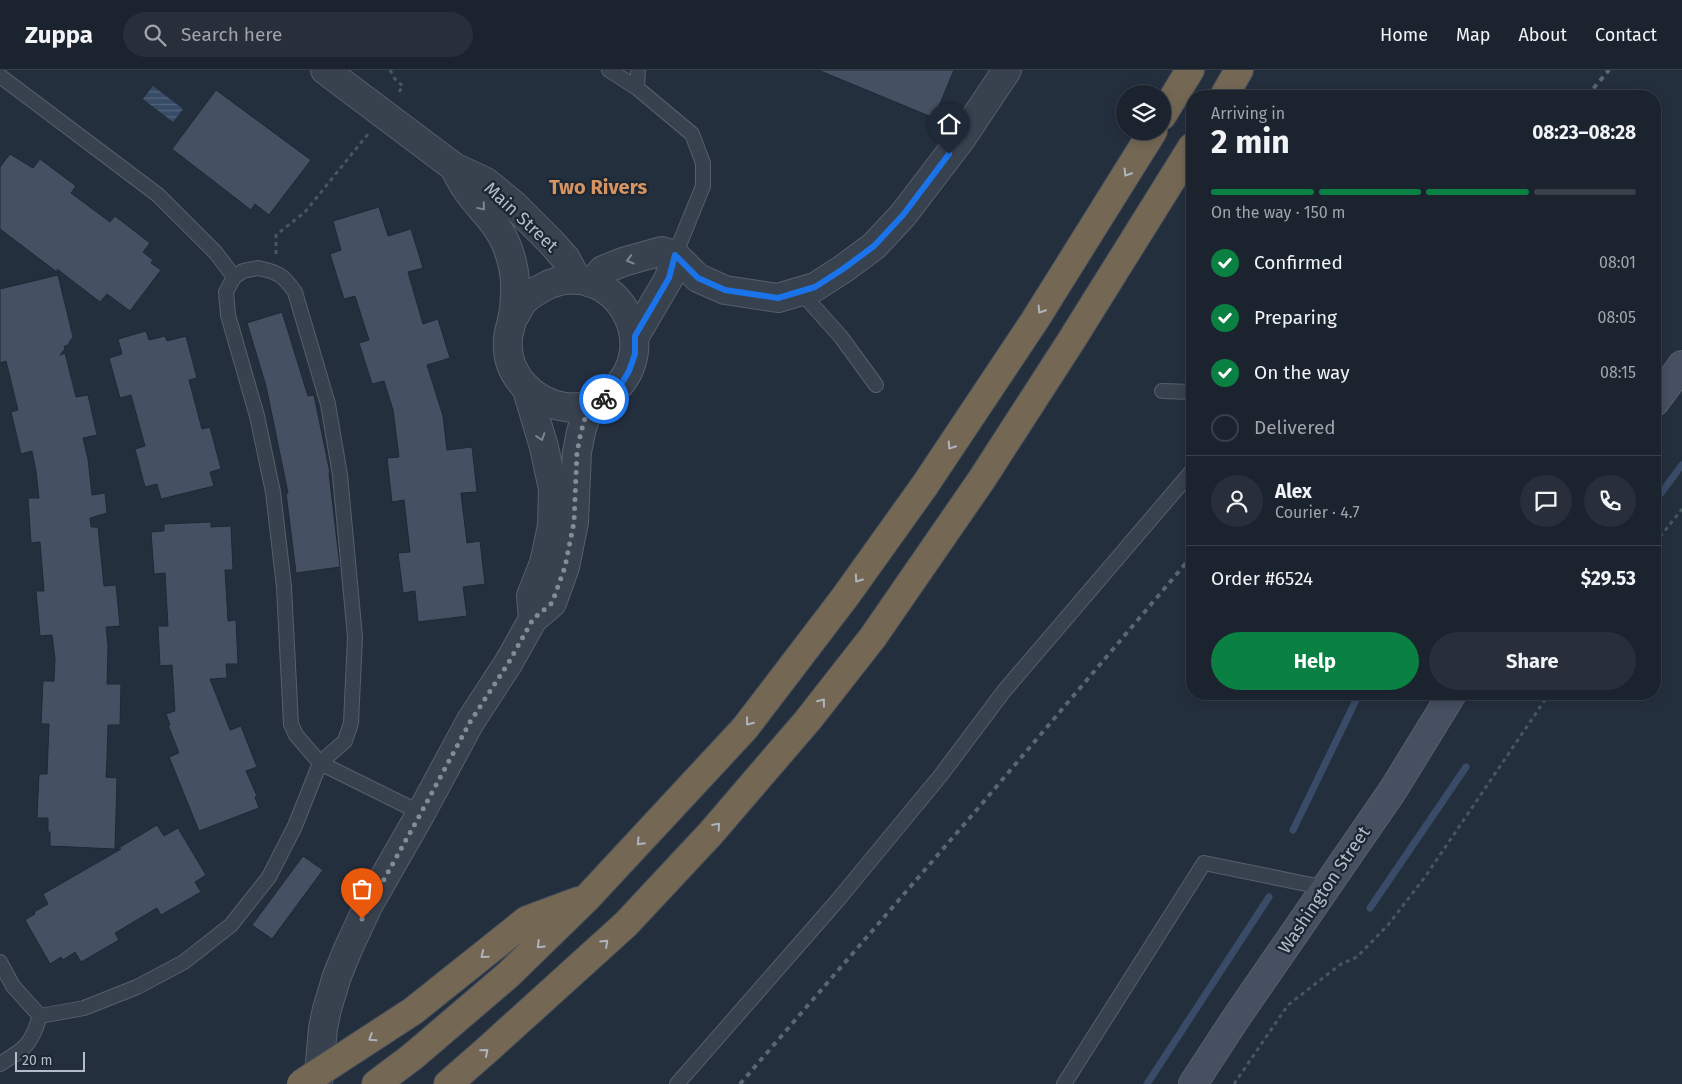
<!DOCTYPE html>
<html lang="en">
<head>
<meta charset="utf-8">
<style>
  body { margin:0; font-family:"Fira Sans",sans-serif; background:#282f3a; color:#f1f3f6; height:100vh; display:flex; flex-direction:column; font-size:19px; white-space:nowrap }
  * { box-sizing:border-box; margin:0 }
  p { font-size:16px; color:#a0a4aa }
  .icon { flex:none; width:28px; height:28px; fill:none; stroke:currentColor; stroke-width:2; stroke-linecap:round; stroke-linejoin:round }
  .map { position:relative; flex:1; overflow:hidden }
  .side { position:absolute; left:1186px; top:20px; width:475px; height:610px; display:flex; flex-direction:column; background:#1b232e; border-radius:20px; box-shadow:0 2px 12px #0003,0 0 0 1px #39404a }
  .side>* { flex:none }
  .controls { position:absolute; left:1116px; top:15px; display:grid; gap:10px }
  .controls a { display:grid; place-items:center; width:55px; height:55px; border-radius:50%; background:#1b232e; box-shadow:0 2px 12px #0003,0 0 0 1px #39404a; font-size:25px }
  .scale { position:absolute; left:15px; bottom:12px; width:70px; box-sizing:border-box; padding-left:5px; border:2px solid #b4bcc9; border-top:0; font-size:14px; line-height:18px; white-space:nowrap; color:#b4bcc9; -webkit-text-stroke:4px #1d2633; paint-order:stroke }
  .pin { position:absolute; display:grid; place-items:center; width:42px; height:42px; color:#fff; margin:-51px -21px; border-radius:50% 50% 50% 0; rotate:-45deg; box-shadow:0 0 5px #0007 }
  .pin .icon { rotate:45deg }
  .courier { position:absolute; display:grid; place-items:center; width:50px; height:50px; margin:-25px; border:4px solid #1a73e8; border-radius:50%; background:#fff; color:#222; box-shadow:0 1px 6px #0007 }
  .overview em { font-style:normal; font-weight:700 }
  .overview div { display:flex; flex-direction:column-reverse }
  .overview { display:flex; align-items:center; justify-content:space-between; height:85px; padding:0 25px }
  h1 { font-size:32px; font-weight:700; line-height:38px }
  .bar { display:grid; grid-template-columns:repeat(4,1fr); gap:8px 5px; align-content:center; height:60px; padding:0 25px }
  .bar i { height:6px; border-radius:4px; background:#39404a }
  .bar .current { background:#0b8043 }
  .bar p { grid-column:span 4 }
  .line { display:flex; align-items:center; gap:12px; padding:0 25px; border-top:1px solid #39404a }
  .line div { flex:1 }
  .round { display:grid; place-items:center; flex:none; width:52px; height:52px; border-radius:26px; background:#282f3a }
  ol { padding:0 25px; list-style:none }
  li { display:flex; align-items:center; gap:15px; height:55px }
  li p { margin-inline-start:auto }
  li .icon { padding:5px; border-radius:50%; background:#0b8043; color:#fff; stroke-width:4 }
  li:last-child { color:#a0a4aa }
  li i { width:28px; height:28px; border:2px solid #39404a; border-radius:50% }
  .button { display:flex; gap:10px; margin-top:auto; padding:10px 25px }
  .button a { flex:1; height:58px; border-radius:30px; background:#0b8043; color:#fff; font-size:20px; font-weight:700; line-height:58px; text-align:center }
  .button a+a { background:#282f3a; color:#f1f3f6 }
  header { display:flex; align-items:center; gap:30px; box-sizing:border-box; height:70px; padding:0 25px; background:#1b232e; border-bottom:1px solid #39404a }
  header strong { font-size:24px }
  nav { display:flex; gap:28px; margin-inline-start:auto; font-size:18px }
  .search { width:350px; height:45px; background:#282f3a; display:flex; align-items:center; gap:12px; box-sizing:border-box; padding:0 18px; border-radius:28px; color:#a0a4aa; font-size:19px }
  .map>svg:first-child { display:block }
</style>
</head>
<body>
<header>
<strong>Zuppa</strong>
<div class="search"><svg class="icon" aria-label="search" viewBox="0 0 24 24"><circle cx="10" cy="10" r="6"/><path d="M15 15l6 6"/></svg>Search here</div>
<nav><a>Home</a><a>Map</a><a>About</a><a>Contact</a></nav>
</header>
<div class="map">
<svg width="1682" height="1014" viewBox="0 0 1682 1014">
  <defs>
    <pattern id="water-rules" width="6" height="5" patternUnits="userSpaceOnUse" patternTransform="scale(1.25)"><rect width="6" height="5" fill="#394c67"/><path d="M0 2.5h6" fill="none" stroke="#53647b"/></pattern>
  </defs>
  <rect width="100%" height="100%" fill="#242f3e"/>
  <path fill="url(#water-rules)" d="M153,16l30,23 -10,13 -30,-23z"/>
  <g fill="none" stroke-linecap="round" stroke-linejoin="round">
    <path stroke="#394c67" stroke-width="7" d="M1655,431l27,-36
      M1507,626l2,-2
      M1293,760l66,-136
      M1370,838l96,-141
      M1147,1014l122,-187"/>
  </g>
  <path fill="#455162" stroke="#1f2835" d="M818,0h136l-20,48z
    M216,20l95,70 -42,55 -14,-11 -4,6 -79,-61z
    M10,84l23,14 7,-9 36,27 -5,7 39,29 5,-6 35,27 -7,9 10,8 -2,3 10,7 -31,41 -23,-17 -7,8 -43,-33 1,4 -58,-44v-62z
    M379,137l9,29 23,-7 12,39 -15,4 15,52 15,-5 12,39 -23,7 16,51 4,34 25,-3 5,45 -16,1 6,50 13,-2 5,43 -22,3 4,29 -49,6 -3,-31 -12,2 -5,-40 12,-1 -6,-52 -12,2 -5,-44 12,-1 -6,-47 -9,-29 -12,3 -13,-41 10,-3 -14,-44 -11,3 -14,-45 11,-4 -8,-29z
    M58,205l15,62 -6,9h-3l1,3 -5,6 5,-2 11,44 12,-2 9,40 -14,3 5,21 4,36 13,-2 2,20 -17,5 1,9h7l6,59 12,-1 4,41 -14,1 2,19 -1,38h14l-1,41h-12l-1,34 -1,18 11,1 -2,71 -65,-3v-14h-2v-14h-11l2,-44h8l2,-50h-8l2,-43h11l1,-22 -3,-24 -12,1 -4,-45h8l-4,-49 -9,1 -3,-45h11l-3,-27 -4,-20 -11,3 -10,-42 7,-2 -12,-49 -6,2v-74z
    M282,242l26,84 6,-1 16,78h-1l11,94 -44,6 -10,-80h2l-22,-107 -19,-63z
    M146,261l3,9 16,-4 2,5 19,-5 11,42 -8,2 13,49 8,-2 11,42 -11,3 4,14 -53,13 -4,-15 -12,3 -10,-38 10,-3 -14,-51 -11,3 -11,-40 13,-4 -4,-15z
    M211,452v5l20,-1 2,44h-8l3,51 8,-1 2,44h-12l1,14 -17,1 20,51 11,-4 16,41 -11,4 11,25 -2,1 4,11 -60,23 -30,-74 10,-4 -11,-28h2l-4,-11 9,-3 -3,-46 -12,1 -2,-40h10l-3,-53 -11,1 -3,-42 13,-1v-7z
    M157,755l7,11 14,-8 28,47 -11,7 6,10 -40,23 -4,-7 -42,25 4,7 -38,22 -6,-10 -12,8 -2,-3 -11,7 -25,-44 10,-6 -1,-2 14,-8 -5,-10 78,-45h-4z
    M303,786l20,14 -51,69 -20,-14z"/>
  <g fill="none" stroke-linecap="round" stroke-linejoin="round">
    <g stroke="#565f6c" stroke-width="16">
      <path id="service" d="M609,0l28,18 55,46 11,29v23l-28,69
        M0,6l158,119 58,58 18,24
        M637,18l1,-18
        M258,198c20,4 25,7 37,24l33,112 12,71 15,162 -4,86 -6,18 -25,22 -24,-28 -5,-11 -7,-137 -11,-95 -16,-76 -29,-101 -2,-23 8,-15 9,-6z
        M800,221l41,46 35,48
        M1162,321l30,1
        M0,892l13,24 27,30 44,-8 53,-21 47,-25 47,-37 38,-48 26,-51 25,-63 101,50
        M0,994c26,-16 31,-19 40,-48
        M677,1014l160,-183 104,-126 63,-84 188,-220
        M1064,1014l140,-221 122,25"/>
    </g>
    <g stroke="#565f6c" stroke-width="30">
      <path id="minor" d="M591,213l12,-13 20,-8 39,-11 13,4 23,23 27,12 53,8 37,-11 28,-18 31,-23 29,-31 58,-76 46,-69
        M635,266l34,-58 6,-23"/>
    </g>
    <g stroke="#565f6c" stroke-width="30">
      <path id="tertiary" d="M325,0l129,97 32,15 28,23 37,37 15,17 11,21
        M454,97c4,8 8,16 13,23 14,20 33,35 41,59 5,14 8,30 7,45 0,9 -1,18 -3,26 -1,6 -4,13 -4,19 -3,35 24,63 57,68 16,2 35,-4 46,-14 55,-47 4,-134 -61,-109 -10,5 -21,10 -28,19 -3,5 -6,11 -10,17
        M527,320l17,57 9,42 -1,37 -8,37 -13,33 2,23
        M318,1014l5,-56 4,-19 10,-33 11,-27 21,-45 52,-91 49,-91 39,-60 24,-43 19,-16 13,-36 9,-45 3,-70 4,-20 8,-27"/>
    </g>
    <g stroke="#565f6c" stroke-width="30">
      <path id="secondary" d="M1655,332l27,-37
        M1193,1014l41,-63 159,-231 59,-96"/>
    </g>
    <g stroke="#434c59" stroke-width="30">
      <path id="motorway" d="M1224,26l15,-26
        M1162,46l28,-46
        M413,941l114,-91 51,-19
        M376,1014l36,-27 96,-82 79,-77 158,-170 100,-131 80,-112 110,-165 118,-189
        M448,1014l40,-35 138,-125 85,-91 97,-113 65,-83 109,-158 89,-138 121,-194"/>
    </g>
    <path stroke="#44595c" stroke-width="3" stroke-dasharray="4 4" stroke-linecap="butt" d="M390,0l5,9 8,7 -4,6
      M276,184v-19l29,-23 63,-78
      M1655,473l27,-34
      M1234,1014l54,-79 53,-41 16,-7 31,-32 37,-48 124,-183"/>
    <use href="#service" stroke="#38414e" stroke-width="14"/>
    <use href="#minor" stroke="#38414e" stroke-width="28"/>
    <use href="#tertiary" stroke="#38414e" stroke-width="28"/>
    <use href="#secondary" stroke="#465061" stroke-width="28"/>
    <use href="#motorway" stroke="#746855" stroke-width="28"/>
    <path stroke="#5a6575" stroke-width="4" stroke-dasharray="5 5" stroke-linecap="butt" d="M1587,26l22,-26
      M740,1014l240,-278 212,-250"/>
    <g stroke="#434c59" stroke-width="30" stroke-linecap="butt">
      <path id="motorway-bridge" d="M301,1014l112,-73"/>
    </g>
    <use href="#motorway-bridge" stroke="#746855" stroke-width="28"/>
  </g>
  <defs><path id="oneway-chevron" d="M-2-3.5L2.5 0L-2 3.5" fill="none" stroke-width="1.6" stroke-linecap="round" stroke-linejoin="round" transform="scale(1.25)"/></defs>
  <g stroke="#aeb4bd">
    <use href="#oneway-chevron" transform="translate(1127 103) rotate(122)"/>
    <use href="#oneway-chevron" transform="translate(1041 240) rotate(122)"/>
    <use href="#oneway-chevron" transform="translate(951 376) rotate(123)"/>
    <use href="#oneway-chevron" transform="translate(858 509) rotate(126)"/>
    <use href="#oneway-chevron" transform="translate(822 632) rotate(-52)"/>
    <use href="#oneway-chevron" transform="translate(749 652) rotate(128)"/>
    <use href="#oneway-chevron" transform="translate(717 756) rotate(-49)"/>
    <use href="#oneway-chevron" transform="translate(640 772) rotate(133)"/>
    <use href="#oneway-chevron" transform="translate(605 873) rotate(-43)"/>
    <use href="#oneway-chevron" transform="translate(540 875) rotate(136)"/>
    <use href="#oneway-chevron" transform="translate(484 885) rotate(141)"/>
    <use href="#oneway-chevron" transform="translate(372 968) rotate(147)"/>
    <use href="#oneway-chevron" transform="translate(485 982) rotate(-41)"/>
  </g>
  <g stroke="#7c8592">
    <use href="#oneway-chevron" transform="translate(482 137) rotate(50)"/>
    <use href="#oneway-chevron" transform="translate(630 190) rotate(164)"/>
    <use href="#oneway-chevron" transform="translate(541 367) rotate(72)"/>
  </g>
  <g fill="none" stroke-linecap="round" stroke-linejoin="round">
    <path stroke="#828b98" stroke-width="5" stroke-dasharray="0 9" d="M362,849l59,-106 49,-91 39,-60 24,-43 19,-16 13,-36 9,-45 3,-70 4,-20 8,-27 15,-6"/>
    <path stroke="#1a73e8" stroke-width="6" d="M604,329l16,-13 9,-15 6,-17v-18l34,-58 6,-23 23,23 27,12 53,8 37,-11 28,-18 31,-23 29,-31 46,-61"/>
  </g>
  <g text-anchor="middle" stroke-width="4.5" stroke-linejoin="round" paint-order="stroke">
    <g font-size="18" fill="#b4bcc9" stroke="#1d2633">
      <text transform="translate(521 147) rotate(43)" y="6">Main Street</text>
      <text transform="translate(1324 820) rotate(-56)" y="6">Washington Street</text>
    </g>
    <g font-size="20" font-weight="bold" fill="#d59563" stroke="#1d2633">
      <text x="598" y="124">Two Rivers</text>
    </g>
  </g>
</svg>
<div class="controls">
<a><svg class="icon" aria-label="layers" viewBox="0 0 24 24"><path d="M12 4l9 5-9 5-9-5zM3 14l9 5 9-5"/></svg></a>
</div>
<div class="scale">20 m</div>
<div class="pin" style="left:362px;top:849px;background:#ea580c"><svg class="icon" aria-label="bag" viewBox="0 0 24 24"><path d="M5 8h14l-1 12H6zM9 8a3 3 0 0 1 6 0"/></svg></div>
<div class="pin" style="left:949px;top:84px;background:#1f2937"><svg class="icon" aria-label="home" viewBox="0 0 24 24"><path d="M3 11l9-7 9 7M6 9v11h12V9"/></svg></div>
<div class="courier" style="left:604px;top:329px"><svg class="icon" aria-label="bike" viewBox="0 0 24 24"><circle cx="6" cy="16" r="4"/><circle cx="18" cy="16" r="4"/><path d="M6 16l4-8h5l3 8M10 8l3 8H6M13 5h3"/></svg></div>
<section class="side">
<div class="overview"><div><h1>2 min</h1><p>Arriving in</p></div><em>08:23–08:28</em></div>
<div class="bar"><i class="current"></i><i class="current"></i><i class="current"></i><i></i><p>On the way · 150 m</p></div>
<ol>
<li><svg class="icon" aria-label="check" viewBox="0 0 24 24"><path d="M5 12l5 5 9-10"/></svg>Confirmed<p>08:01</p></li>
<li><svg class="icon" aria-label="check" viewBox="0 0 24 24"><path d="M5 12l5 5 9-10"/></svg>Preparing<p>08:05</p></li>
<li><svg class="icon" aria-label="check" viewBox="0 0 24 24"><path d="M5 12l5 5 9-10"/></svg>On the way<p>08:15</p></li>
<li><i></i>Delivered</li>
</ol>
<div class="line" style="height:90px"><a class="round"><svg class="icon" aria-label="person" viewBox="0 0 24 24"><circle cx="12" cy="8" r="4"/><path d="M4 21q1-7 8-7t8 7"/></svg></a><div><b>Alex</b><p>Courier · 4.7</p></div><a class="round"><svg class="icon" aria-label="chat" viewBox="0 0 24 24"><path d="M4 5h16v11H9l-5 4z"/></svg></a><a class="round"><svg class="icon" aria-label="phone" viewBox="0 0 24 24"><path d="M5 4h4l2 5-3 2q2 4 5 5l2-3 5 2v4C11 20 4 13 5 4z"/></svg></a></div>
<div class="line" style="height:65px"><div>Order #6524</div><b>$29.53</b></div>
<div class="button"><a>Help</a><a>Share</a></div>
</section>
</div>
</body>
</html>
